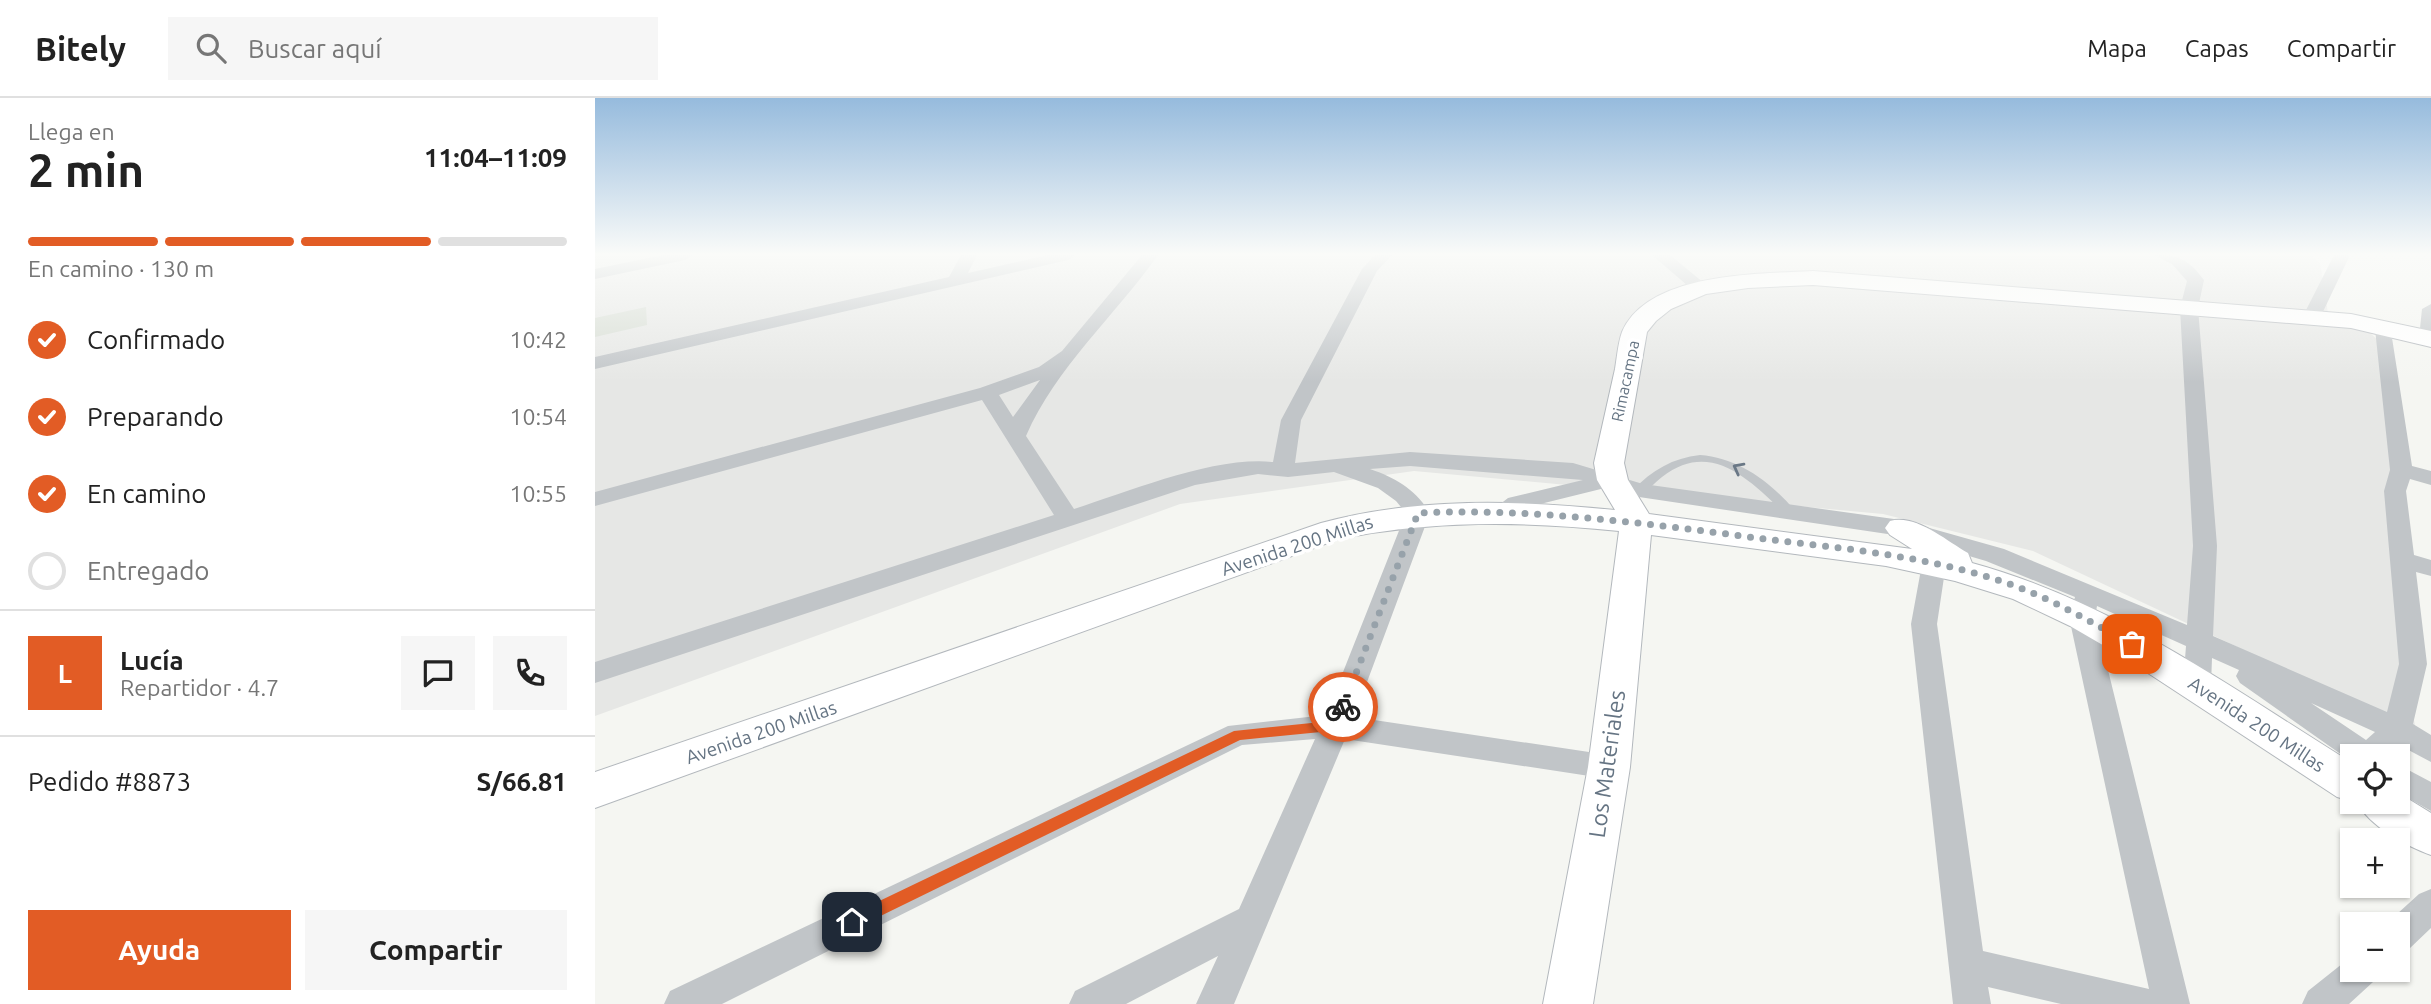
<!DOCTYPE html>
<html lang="es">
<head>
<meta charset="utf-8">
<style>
  body { margin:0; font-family:Ubuntu,sans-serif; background:#f6f6f6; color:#222; height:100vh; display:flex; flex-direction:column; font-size:26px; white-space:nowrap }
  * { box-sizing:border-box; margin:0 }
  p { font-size:23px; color:#767676 }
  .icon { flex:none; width:38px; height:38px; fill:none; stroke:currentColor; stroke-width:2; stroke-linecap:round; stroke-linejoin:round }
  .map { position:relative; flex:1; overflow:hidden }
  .sheet { display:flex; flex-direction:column; background:#fff; width:595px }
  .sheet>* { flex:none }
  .buttons { position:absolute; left:1745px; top:646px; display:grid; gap:14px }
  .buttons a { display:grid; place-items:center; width:70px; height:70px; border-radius:0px; background:#fff; box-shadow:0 2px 5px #0004; font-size:35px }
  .pin { position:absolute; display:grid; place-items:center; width:60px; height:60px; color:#fff; margin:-30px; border-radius:14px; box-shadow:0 4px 10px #0006 }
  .courier { position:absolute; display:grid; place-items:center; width:70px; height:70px; margin:-35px; border:5px solid #e25c25; border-radius:50%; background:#fff; color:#222; box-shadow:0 2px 9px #0007 }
  .summary em { font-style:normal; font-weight:700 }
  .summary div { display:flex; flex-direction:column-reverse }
  .summary { display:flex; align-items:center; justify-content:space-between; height:119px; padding:0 28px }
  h1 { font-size:46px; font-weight:700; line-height:52px }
  .bar { display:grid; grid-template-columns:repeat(4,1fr); gap:10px 7px; align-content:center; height:84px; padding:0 28px }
  .bar i { height:9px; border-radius:5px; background:#e0e0e0 }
  .bar .active { background:#e25c25 }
  .bar p { grid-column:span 4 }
  .line { display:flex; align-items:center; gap:18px; padding:0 28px; border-top:2px solid #e0e0e0 }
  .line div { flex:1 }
  .round { display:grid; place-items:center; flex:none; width:74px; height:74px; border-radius:0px; background:#f6f6f6 }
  ol { padding:0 28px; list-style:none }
  li { display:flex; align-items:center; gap:21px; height:77px }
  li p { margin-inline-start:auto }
  li .icon { padding:7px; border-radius:50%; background:#e25c25; color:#fff; stroke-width:4 }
  li:last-child { color:#767676 }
  li i { width:38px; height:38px; border:4px solid #e0e0e0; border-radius:50% }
  .button { display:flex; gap:14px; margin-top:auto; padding:14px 28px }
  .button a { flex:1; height:80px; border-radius:0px; background:#e25c25; color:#fff; font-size:28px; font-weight:700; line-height:80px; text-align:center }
  .button a+a { background:#f6f6f6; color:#222 }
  header { display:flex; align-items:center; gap:42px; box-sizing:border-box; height:98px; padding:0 35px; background:#fff; border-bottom:2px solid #e0e0e0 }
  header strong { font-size:33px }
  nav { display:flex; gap:38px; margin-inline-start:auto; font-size:24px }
  .search { width:490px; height:63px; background:#f6f6f6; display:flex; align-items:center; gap:18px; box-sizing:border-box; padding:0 24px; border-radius:0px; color:#767676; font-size:26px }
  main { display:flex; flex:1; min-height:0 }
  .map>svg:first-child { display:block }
</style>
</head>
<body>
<header>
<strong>Bitely</strong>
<div class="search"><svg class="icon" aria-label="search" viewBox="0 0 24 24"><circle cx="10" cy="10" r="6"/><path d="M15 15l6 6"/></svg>Buscar aquí</div>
<nav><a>Mapa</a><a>Capas</a><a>Compartir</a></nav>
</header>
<main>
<section class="sheet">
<div class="summary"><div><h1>2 min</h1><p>Llega en</p></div><em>11:04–11:09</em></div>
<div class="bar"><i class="active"></i><i class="active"></i><i class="active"></i><i></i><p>En camino · 130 m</p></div>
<ol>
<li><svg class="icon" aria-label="check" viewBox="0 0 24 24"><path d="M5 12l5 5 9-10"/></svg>Confirmado<p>10:42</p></li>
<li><svg class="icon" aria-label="check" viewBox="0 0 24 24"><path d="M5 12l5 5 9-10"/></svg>Preparando<p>10:54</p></li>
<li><svg class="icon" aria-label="check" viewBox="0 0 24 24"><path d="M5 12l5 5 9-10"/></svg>En camino<p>10:55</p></li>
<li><i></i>Entregado</li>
</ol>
<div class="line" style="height:126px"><b class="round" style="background:#e25c25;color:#fff">L</b><div><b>Lucía</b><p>Repartidor · 4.7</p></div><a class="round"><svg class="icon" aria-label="chat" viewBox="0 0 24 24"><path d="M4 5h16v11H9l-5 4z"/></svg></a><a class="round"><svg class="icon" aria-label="phone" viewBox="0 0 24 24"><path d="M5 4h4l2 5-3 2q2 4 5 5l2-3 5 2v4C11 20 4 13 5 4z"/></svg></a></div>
<div class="line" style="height:91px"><div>Pedido #8873</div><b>S/66.81</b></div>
<div class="button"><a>Ayuda</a><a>Compartir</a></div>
</section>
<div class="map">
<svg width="1836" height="906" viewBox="0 0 1836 906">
  <rect width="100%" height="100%" fill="#f5f6f2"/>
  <path fill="#e6e7e5" d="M0,157h1714l11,8 8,50 39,17 15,14 21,316 13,71 -383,-180 -150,-37 -469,-43 -234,33 -585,212z"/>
  <path fill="#d6dcd3" d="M51,209l1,18 -52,12v-19z"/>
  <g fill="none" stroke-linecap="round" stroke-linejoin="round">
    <g stroke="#b3b8bd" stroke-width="2">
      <path id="secondary" d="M1218,173l538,43 80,17v16l-80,-19 -538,-43 -65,3 -42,6 -35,15 -15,12 -9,11 -23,131 4,17 21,34 263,35 -22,-14 -5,-7 5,-7c26,-7 55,19 78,32l4,10c140,38 258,124 380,200v39h3l-18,-5 -212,-139 -55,-32 -57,-27 -58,-18 -69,-15 -235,-31 -21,232 -37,237h-50l45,-237 31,-236c-95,-10 -187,-11 -280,8l-744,269v-36l726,-249c96,-26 196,-23 294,-13l-18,-30 -3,-17c7,-31 14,-63 21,-94 2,-12 3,-26 7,-37 26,-60 137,-58 191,-61z
        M1802,694l34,21v42c-25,-9 -62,-29 -74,-53h40z"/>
    </g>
    <path fill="#c1c5c8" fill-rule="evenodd" d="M1105,357c39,3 71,27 96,57l-2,3h-8c-36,-35 -75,-76 -124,-38 -9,7 -16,17 -27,15l-2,-2c19,-20 40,-32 67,-35z"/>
    <path fill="#c1c5c8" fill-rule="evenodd" d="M68,157h30l-8,5 -90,19v-10z
      M366,157h16l-9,18 80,-18h28l-8,5 -473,109v-12l354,-80z
      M547,157h16c-43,61 -102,112 -132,181l48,73c57,-18 140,-53 199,-47l8,-42 81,-151 13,-14h17l-15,16 -76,149 -6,43 115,-11 163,11 70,21 258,36 103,29 183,76 6,-79 -13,-238 7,-27 -15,-17 -18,-9c25,-1 35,5 50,25l-6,28 19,238 -4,90 174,76 12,-48 -15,-173 6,-21 -15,-141 9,-6 6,2 22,141 19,5v14l-21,-6 -4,12 8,64 17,5v16l-15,-4 11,92 -14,60 18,11v27l-32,-17 -11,11h-36v6l-112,-79 -4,-7 3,-6 -27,-12 -1,27 -4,8 -10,3 -10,-3 -4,-8 3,-39 -89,-40 -2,11 95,387h-129l-73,-17 3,17h-38l-42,-380 11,-60 3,-6h18l3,6 -9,60 46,327 166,38 -80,-372 6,-20 -89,-36 -85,-25 -262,-39 -30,-10 -85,21 -22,11 -8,-2 -4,-5 18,-14 75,-18 -173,-14 -40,3c26,9 45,20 60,44l-76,204 255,38 11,3 4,9 -4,9 -11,3 -264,-40 -111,265h-38l22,-48 -92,48h-57l6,-13 164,-82 76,-170 -73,6 -520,259h-58l6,-13 558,-265 98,-11 80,-202 -10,-12 -18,-13 -44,-16 -46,5 -30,-3 -63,11 -600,198v-21l459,-147 -72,-115 -387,106v-14l385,-104 59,-21 23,-16zM445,282l-27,37 -14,-22zM1716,605l64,29 -9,8z
      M1057,157h18l40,33 -3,4h-12z
      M1739,157h16l-30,63 -3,4h-12l-3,-4z
      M1836,206v39l-3,1 -9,-6 3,-29z
      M1802,666l34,18v29l-34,-19z
      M1836,791v39l-22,21 -12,4v-29h-11l33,-30z
      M1757,858v14h26l-5,12 -24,22h-47l6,-13z"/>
    <use href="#secondary" fill="#fff" fill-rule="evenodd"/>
  </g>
  <defs><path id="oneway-chevron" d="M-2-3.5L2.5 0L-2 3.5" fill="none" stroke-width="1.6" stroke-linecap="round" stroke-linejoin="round" transform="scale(1.75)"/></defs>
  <use stroke="#6a7886" href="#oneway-chevron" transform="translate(1143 370) rotate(-152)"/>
  <linearGradient id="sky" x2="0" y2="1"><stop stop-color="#96bbdd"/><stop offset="0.55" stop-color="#fafbf9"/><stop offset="1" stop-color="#fafbf9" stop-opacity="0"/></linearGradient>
  <rect width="1836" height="284" fill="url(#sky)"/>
  <path fill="#e25c25" d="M748,604l7,5 -9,23 -101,10 -382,187h-12v-10l388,-186 97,-10 8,-18z"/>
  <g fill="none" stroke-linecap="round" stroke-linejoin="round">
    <path stroke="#97a2aa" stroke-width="7" stroke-dasharray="0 12.6" d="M748,609l75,-194c113,-5 226,10 339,25 90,11 186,19 271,53 36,15 70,35 104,53"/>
  </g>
  <g text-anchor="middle" stroke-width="7" stroke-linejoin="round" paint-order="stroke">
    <g font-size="16" fill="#657483" stroke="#fff">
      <text transform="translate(1030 283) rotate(-78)" y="6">Rimacampa</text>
    </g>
    <g font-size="19" fill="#657483" stroke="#fff">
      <text transform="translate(702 447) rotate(-18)" y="7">Avenida 200 Millas</text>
      <text transform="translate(1662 626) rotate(33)" y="7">Avenida 200 Millas</text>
      <text transform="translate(166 634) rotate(-19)" y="7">Avenida 200 Millas</text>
    </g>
    <g font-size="23" fill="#657483" stroke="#fff">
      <text transform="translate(1012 666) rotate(-82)" y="8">Los Materiales</text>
    </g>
  </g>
</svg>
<div class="buttons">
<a><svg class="icon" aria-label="locate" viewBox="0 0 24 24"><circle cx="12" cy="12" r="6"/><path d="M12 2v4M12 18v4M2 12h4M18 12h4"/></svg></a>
<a>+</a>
<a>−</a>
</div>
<div class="pin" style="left:1537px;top:546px;background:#ea580c"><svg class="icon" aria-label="bag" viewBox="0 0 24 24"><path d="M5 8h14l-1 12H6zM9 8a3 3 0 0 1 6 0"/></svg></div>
<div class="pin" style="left:257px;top:824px;background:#1f2937"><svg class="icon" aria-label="home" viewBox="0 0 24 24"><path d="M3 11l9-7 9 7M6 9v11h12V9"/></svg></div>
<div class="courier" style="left:748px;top:609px"><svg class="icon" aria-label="bike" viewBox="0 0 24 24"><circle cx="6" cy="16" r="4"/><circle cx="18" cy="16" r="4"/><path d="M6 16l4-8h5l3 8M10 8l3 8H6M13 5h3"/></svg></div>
</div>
</main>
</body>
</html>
